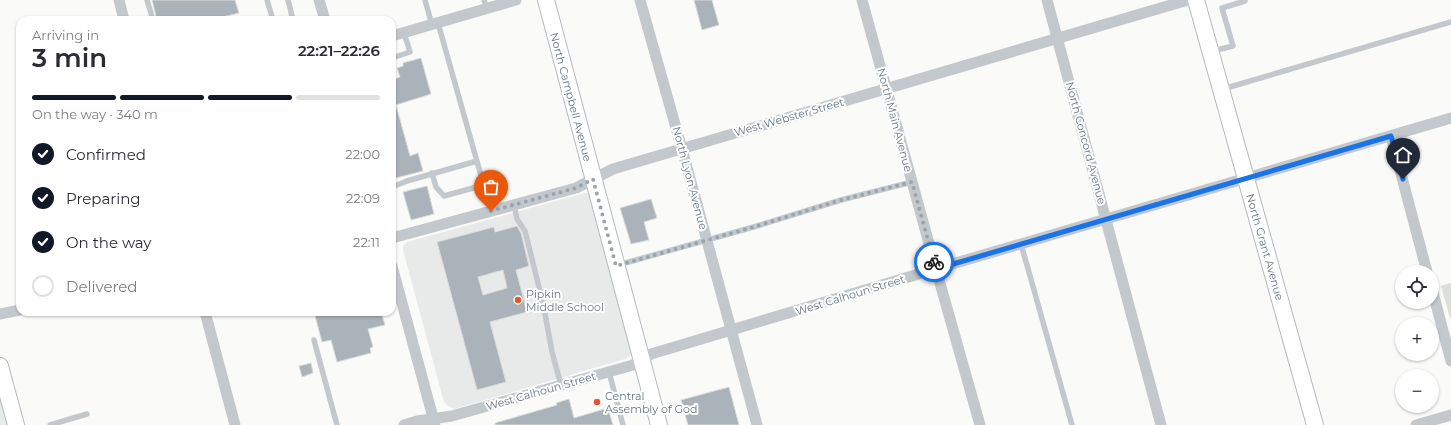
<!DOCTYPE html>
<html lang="en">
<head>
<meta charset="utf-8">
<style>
  body { margin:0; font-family:Montserrat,sans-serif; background:#f2f2f3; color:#2b2b33; height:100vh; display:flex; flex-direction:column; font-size:15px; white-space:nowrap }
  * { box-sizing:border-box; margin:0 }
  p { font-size:13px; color:#7c7c81 }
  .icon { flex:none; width:22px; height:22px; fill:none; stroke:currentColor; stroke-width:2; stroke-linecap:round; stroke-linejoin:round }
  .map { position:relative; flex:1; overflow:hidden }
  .side { position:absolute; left:16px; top:16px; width:380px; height:300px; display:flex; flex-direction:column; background:#fff; border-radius:12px; box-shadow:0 1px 3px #0004 }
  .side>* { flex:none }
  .tools { position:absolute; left:1395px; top:265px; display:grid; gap:8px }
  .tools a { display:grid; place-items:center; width:44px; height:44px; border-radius:50%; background:#fff; box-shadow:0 1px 3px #0004; font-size:20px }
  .pin { position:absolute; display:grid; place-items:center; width:34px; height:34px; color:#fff; margin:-41px -17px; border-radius:50% 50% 50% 0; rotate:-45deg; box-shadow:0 0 4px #0007 }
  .pin .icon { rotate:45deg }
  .courier { position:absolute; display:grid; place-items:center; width:40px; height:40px; margin:-20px; border:3px solid #1a73e8; border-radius:50%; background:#fff; color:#222; box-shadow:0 1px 5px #0007 }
  .overview em { font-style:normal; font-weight:600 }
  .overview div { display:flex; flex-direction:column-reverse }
  .overview { display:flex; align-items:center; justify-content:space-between; height:68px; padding:0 16px }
  h1 { font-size:26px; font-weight:600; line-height:30px }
  .bar { display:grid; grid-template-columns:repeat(4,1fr); gap:6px 4px; align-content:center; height:48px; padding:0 16px }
  .bar i { height:5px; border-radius:3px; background:#e1e1e2 }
  .bar .active { background:#111827 }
  .bar p { grid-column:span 4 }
  ol { padding:0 16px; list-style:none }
  li { display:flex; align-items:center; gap:12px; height:44px }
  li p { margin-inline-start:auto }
  li .icon { padding:4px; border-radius:50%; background:#111827; color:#fff; stroke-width:4 }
  li:last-child { color:#7c7c81 }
  li i { width:22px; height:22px; border:2px solid #e1e1e2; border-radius:50% }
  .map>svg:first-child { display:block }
</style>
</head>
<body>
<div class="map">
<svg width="1451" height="425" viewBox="0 0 1451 425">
  <rect width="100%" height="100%" fill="#fafaf8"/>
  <path fill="#e8e9e9" d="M585,193h4l43,156 -1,6 -6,4 -171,50 -6,-3 -4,-4 -41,-152v-4l4,-4z
    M0,395l8,30h-8z"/>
  <path fill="#dadfd7" d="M1451,283v38l-10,-35z"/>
  <path fill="#aab3b9" stroke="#dcdcda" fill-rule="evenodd" d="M152,0h83l4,13 -29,7h-53z
    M694,0h18l7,25 -17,5z
    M421,58l10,36 -35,11 14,51 8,-3 5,18 -31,8v-99l8,-3 -3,-9 6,-2v-3z
    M427,186l7,28 -23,6 -8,-28z
    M651,199l6,19 -13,4 5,18 -18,4 -11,-36z
    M517,226l4,7 8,33 -13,4 11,42 -37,10 16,60 -29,8 -40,-148 57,-15 1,5zM503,270l4,18 -24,7 -5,-18z
    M314,312h67l4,13 -17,4 5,18 -3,1 1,5 -34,9 -6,-22 -9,2z
    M311,363l2,10 -11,4 -3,-11z
    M729,387l10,38h-51l-7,-25z
    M569,399l5,19 34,-10 5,17h-118v-2l62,-18 -1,-2z"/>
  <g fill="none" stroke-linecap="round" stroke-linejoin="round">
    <g stroke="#b3babf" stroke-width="18">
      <path id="secondary" d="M546,0l113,425
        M1196,0l119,425
        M0,366l16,59"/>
    </g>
    <path stroke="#c3c8cc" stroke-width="5.5" d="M147,0l6,20
      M267,0l6,20
      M288,0l5,20
      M425,0l7,25
      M484,0l3,9
      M438,23l53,188
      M1213,51l20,-5 -11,-38 23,-7v-1
      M392,58l18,-6 -6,-19
      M1223,89l228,-67
      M432,173l4,14 8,9 40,-11
      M392,187l15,-6 70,-20
      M514,205l3,14 8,12 11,44 8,33 8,44 9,33
      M1021,244l51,181
      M618,265l139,-39 84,-26 71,-18
      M314,340l23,85
      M609,372l14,53
      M50,425l37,-11"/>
    <path stroke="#c3c8cc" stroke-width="11" d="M119,0l5,20
      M319,0l6,20
      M640,0l42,149 75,276
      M862,0l74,269 44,156
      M1047,0l114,425
      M392,36l124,-36
      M1391,136l36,136
      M392,238l184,-50 37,-19 575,-169
      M392,266l43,159
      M1432,289l19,72
      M205,312l30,113
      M0,314l20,-4
      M404,425l13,-4 35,-5 181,-51 18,-11 298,-89 502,-147
      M1416,425l35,-10"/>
    <use href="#secondary" stroke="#fff" stroke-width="16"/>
  </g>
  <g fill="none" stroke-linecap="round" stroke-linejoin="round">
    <path stroke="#99a4ac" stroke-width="4" stroke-dasharray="0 7.2" d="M491,211l85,-23 17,-9 23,87 141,-40 84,-26 71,-18 22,80"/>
    <path stroke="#1a73e8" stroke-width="5" d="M934,262l2,7 455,-133 12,43"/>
  </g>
  <g fill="#e4572e" stroke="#fff" stroke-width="1.5">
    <circle cx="518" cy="300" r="4"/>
    <circle cx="597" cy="402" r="4"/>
  </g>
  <g text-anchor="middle" stroke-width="4" stroke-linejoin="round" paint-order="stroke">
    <g font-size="11" fill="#657683" stroke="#fff">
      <text transform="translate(571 97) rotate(75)" y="4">North Campbell Avenue</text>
      <text transform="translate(789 117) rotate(-16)" y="4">West Webster Street</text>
      <text transform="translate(895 120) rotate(75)" y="4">North Main Avenue</text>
      <text transform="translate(1086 143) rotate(75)" y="4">North Concord Avenue</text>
      <text transform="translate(690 178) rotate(75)" y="4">North Lyon Avenue</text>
      <text transform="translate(1265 247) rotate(74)" y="4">North Grant Avenue</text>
      <text transform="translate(850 295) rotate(-17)" y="4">West Calhoun Street</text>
      <text transform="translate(541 391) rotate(-16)" y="4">West Calhoun Street</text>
    </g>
    <g font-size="11" fill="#657683" stroke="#fff" text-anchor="start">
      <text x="526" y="298">Pipkin<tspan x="526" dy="13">Middle School</tspan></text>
      <text x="605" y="400">Central<tspan x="605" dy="13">Assembly of God</tspan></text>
    </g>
  </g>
</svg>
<div class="tools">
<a><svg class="icon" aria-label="locate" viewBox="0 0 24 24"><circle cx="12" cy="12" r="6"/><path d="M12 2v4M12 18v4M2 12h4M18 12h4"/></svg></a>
<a>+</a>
<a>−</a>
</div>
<div class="pin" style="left:491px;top:211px;background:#ea580c"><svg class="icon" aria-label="bag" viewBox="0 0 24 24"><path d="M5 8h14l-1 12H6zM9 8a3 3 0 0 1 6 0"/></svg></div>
<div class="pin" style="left:1403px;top:179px;background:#1f2937"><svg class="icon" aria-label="home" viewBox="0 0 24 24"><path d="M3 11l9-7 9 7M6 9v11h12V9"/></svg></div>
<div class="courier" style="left:934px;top:262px"><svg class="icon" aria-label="bike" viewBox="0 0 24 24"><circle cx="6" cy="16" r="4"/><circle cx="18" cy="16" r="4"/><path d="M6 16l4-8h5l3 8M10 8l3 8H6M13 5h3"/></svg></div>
<section class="side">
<div class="overview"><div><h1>3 min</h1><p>Arriving in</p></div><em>22:21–22:26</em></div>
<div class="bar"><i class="active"></i><i class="active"></i><i class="active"></i><i></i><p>On the way · 340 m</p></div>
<ol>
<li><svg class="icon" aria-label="check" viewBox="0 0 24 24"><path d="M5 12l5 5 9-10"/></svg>Confirmed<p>22:00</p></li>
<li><svg class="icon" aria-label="check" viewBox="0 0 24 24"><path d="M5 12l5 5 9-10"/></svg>Preparing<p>22:09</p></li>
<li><svg class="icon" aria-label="check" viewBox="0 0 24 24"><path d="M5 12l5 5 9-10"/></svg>On the way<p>22:11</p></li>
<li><i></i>Delivered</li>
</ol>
</section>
</div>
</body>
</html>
